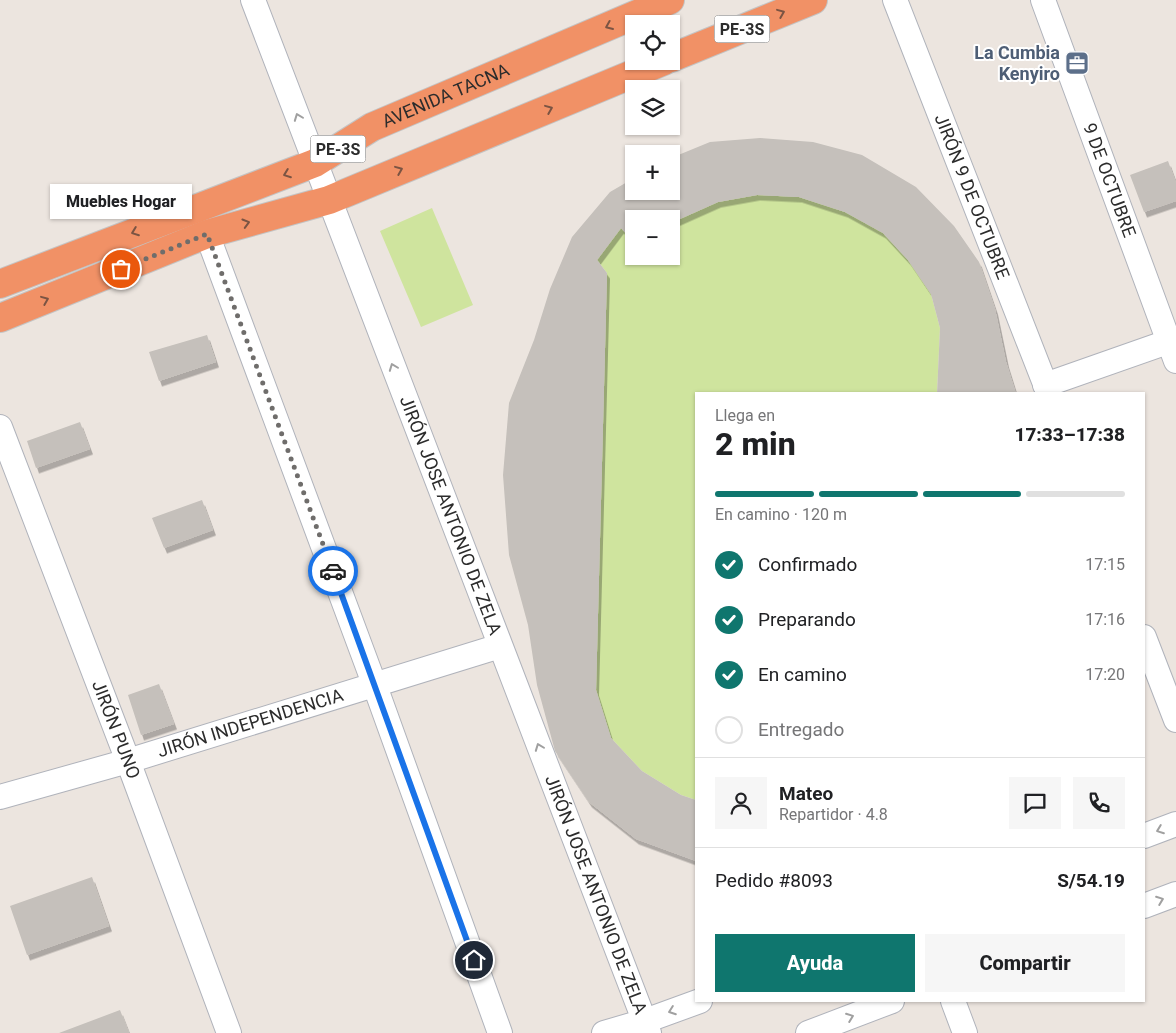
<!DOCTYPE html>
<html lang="es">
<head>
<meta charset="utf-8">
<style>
  body { margin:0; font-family:Roboto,sans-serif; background:#f6f6f6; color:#202124; height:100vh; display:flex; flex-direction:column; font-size:19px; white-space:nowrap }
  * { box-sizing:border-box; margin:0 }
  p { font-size:16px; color:#757577 }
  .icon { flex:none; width:28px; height:28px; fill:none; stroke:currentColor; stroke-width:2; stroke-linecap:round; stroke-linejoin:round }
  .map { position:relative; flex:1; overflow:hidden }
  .panel { position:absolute; left:695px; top:392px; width:450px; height:610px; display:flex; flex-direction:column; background:#fff; border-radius:0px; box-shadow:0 1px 4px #0004 }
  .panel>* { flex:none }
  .buttons { position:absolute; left:625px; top:15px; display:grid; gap:10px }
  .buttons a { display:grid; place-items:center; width:55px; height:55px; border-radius:0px; background:#fff; box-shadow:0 1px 4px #0004; font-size:25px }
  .pin { position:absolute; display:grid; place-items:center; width:42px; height:42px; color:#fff; margin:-21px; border:2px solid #fff; border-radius:50%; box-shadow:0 1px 5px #0007 }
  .courier { position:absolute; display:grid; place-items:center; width:50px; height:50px; margin:-25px; border:4px solid #1a73e8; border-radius:50%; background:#fff; color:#222; box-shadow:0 1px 6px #0007 }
  .bubble { position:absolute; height:35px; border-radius:0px; background:#fff; box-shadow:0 1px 4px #0004; font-size:16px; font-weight:800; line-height:35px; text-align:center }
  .overview em { font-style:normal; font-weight:800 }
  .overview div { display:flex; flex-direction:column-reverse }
  .overview { display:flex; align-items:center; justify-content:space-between; height:85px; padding:0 20px }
  h1 { font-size:32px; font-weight:800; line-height:38px }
  .bar { display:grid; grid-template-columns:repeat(4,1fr); gap:8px 5px; align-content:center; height:60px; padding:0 20px }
  .bar i { height:6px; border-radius:4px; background:#e0e0e0 }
  .bar .on { background:#0f766e }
  .bar p { grid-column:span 4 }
  .line { display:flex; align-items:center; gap:12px; padding:0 20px; border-top:1px solid #e0e0e0 }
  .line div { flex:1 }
  .round { display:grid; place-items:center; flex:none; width:52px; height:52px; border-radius:0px; background:#f6f6f6 }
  ol { padding:0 20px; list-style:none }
  li { display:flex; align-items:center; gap:15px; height:55px }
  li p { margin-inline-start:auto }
  li .icon { padding:5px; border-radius:50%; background:#0f766e; color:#fff; stroke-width:4 }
  li:last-child { color:#757577 }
  li i { width:28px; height:28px; border:2px solid #e0e0e0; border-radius:50% }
  .button { display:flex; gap:10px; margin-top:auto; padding:10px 20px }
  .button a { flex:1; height:58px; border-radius:0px; background:#0f766e; color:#fff; font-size:20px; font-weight:800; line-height:58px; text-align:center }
  .button a+a { background:#f6f6f6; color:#202124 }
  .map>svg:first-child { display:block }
</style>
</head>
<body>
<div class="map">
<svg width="1176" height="1033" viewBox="0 0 1176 1033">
  <defs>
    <filter id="shadow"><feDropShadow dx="3" dy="5.5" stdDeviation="0" flood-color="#0004"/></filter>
  </defs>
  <rect width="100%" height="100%" fill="#ece5df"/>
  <path fill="#cfe49e" d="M757,195l42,2 46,15 38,21 25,27 23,34 9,34 -3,66h-241v406l-15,-5 -39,-24 -31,-33 -15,-48 11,-417 -10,-13 24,-32 13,14v14h37v-33l47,-21z
    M432,208l41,97 -52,22 -41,-96z"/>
  <path fill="#c5c0bb" filter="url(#shadow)" d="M760,138l53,4 49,13 54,32 38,39 25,36 16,47 11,53 10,32h-79l3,-66 -9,-34 -23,-34 -25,-27 -38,-21 -46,-15 -42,-2 -39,7 -47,21v-4h-37v23l-13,-14 -24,32 10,13 -11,417 15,48 31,33 39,24 15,5v61l-60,-22 -47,-37 -34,-51 -18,-66 -9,-60 -19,-70 -6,-80 6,-72 25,-63 16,-51 22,-52 38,-45 24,-14v13h37v-33l39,-16z
    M1168,161l8,22v18l-32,11 -14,-37z
    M207,335l9,27 -57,19 -10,-29z
    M80,422l10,27 -54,19 -9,-27z
    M202,500l11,30 -49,18 -12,-30z
    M159,684l15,40 -33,11 -13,-40z
    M92,877l17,49 -82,29 -17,-49z
    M120,1010l9,23h-70z"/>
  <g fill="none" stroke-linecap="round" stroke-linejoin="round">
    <g stroke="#b0b3bb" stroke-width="26">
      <g id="minor">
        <path id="s1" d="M253,0l396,1033"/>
        <path id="s2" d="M895,0l154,394"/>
        <path id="s3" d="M1043,0l133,361"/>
        <path d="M207,234l168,452 125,347"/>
        <path d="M1045,385l131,-46"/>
        <path id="s4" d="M0,427l128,334 101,272"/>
        <path d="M1144,637l32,83"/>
        <path id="s5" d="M0,797l128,-36 372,-115"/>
        <path d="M1144,836l32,-12"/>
        <path d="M1144,906l32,-12"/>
        <path d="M953,1001l12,32"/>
        <path d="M604,1033l41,-12 55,-20"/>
        <path d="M808,1033l84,-32"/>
      </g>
    </g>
    <g stroke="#c4c4c4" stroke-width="30">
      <g id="highway">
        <path d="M671,58l142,-58"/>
        <path id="s6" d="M0,284l315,-121 57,-36 298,-127"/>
        <path d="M0,318l207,-84 122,-34 335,-139"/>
      </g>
    </g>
    <use href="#minor" stroke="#fff" stroke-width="24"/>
    <use href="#highway" stroke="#f19166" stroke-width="28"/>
  </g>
  <defs><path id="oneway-chevron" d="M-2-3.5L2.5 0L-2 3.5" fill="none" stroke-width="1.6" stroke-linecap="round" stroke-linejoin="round" transform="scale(1.25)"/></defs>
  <g stroke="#7b5443">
    <use href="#oneway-chevron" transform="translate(781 13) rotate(-22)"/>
    <use href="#oneway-chevron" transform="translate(609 26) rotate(157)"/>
    <use href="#oneway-chevron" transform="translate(549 109) rotate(-22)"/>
    <use href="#oneway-chevron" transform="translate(399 170) rotate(-22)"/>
    <use href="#oneway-chevron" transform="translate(287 174) rotate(159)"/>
    <use href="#oneway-chevron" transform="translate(246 223) rotate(-16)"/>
    <use href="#oneway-chevron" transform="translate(135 232) rotate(159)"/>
    <use href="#oneway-chevron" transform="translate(45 300) rotate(-22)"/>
  </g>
  <g stroke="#a0a0a0">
    <use href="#oneway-chevron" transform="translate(298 117) rotate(-111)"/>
    <use href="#oneway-chevron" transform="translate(393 367) rotate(-111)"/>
    <use href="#oneway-chevron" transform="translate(539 747) rotate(-111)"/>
    <use href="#oneway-chevron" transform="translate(1160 830) rotate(159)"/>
    <use href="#oneway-chevron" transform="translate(1160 900) rotate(-21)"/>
    <use href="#oneway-chevron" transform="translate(672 1011) rotate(160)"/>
    <use href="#oneway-chevron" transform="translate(850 1017) rotate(-21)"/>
  </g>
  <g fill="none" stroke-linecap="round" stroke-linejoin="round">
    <path stroke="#6f6d6b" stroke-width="5" stroke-dasharray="0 9" d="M121,269l86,-35 126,337"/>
    <path stroke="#1a73e8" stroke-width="6" d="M333,571l141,389"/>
  </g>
  <defs>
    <g id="office-square" transform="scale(1.25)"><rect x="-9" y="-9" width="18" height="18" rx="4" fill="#5c6f8a" stroke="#fff"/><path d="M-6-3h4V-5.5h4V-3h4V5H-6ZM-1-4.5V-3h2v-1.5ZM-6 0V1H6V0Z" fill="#fff"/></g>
  </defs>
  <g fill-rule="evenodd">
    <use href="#office-square" x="1077" y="63"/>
  </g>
  <g text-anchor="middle" stroke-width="4" stroke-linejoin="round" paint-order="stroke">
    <g fill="#fff" stroke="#6b6b6b" stroke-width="1">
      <rect x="714.5" y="15.5" width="55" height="27" rx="4"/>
      <rect x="310.5" y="135.5" width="55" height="27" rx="4"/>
    </g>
    <g font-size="16" font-weight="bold" fill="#2c2c2c">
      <text x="742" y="35">PE-3S</text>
      <text x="338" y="155">PE-3S</text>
    </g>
    <g font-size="18" font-weight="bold" fill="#4e5e75" stroke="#fff" text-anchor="end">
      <text x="1060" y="59">La Cumbia<tspan x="1060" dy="21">Kenyiro</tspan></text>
    </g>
    <g font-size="18" fill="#2c2c2c" stroke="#fff">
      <text dy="6" stroke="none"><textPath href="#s6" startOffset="485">AVENIDA TACNA</textPath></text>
      <text dy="6" stroke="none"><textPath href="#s3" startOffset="192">9 DE OCTUBRE</textPath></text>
      <text dy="6" stroke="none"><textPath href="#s2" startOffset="211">JIRÓN 9 DE OCTUBRE</textPath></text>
      <text dy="6" stroke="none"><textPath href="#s1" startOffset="552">JIRÓN JOSE ANTONIO DE ZELA</textPath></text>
      <text dy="6" stroke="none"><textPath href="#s5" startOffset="261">JIRÓN INDEPENDENCIA</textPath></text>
      <text dy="6" stroke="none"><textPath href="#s4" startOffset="324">JIRÓN PUNO</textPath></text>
      <text dy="6" stroke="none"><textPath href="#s1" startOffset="958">JIRÓN JOSE ANTONIO DE ZELA</textPath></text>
    </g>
  </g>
</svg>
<div class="buttons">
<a><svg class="icon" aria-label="locate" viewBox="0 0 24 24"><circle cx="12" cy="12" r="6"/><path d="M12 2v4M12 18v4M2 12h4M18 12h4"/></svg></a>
<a><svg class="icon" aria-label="layers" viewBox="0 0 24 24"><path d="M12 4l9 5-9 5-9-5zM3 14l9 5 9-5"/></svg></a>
<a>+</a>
<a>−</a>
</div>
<div class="pin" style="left:121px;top:269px;background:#ea580c"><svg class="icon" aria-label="bag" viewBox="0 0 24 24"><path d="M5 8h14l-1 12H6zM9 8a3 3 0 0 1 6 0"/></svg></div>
<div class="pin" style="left:474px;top:960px;background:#1f2937"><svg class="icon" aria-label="home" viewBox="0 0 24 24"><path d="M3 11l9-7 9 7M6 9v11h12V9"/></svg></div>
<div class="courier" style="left:333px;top:571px"><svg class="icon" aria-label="car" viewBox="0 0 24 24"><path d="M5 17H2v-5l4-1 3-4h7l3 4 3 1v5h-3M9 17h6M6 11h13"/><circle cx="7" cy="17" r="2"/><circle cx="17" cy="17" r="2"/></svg></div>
<div class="bubble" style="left:50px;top:184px;width:142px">Muebles Hogar</div>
<section class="panel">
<div class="overview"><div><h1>2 min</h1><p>Llega en</p></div><em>17:33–17:38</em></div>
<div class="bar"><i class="on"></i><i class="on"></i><i class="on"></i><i></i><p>En camino · 120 m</p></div>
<ol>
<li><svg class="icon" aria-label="check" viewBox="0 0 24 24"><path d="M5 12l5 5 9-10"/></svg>Confirmado<p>17:15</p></li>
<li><svg class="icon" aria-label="check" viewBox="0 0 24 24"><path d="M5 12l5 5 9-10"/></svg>Preparando<p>17:16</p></li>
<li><svg class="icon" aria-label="check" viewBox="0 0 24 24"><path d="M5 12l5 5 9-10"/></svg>En camino<p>17:20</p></li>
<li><i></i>Entregado</li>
</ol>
<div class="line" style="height:90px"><a class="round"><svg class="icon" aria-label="person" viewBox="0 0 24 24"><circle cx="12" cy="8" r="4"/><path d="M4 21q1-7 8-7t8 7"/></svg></a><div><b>Mateo</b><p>Repartidor · 4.8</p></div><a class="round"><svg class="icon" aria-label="chat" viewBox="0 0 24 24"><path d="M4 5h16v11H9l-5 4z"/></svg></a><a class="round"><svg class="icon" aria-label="phone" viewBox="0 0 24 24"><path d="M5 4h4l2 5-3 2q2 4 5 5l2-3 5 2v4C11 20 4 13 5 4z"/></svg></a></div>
<div class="line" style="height:65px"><div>Pedido #8093</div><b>S/54.19</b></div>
<div class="button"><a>Ayuda</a><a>Compartir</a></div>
</section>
</div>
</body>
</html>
